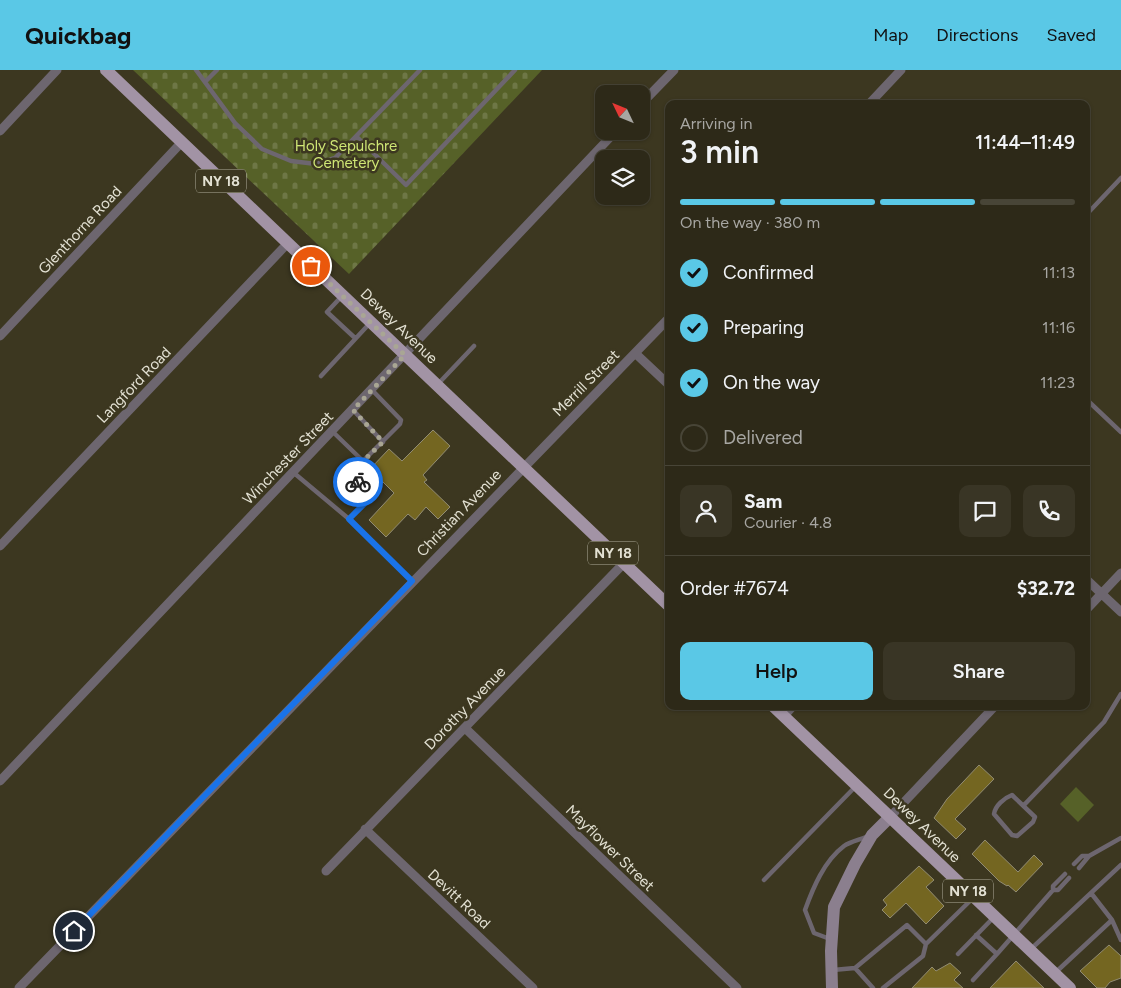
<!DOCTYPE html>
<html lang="en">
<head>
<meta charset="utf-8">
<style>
  body { margin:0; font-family:Figtree,sans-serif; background:#393525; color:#f1f3f6; height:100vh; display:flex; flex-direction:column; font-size:19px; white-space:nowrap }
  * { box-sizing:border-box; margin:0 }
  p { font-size:16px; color:#a7a6a2 }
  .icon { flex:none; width:28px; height:28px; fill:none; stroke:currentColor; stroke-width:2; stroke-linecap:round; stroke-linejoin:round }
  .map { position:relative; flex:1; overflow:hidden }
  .drawer { position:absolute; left:665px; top:30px; width:425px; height:610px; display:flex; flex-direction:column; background:#2d2918; border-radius:10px; box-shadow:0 1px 4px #0004,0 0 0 1px #484537 }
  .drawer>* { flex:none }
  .needle { width:32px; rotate:313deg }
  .controls { position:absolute; left:595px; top:15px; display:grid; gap:10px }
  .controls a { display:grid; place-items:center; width:55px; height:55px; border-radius:10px; background:#2d2918; box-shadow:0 1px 4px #0004,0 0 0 1px #484537; font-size:25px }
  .pin { position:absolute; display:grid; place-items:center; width:42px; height:42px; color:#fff; margin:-21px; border:2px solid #fff; border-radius:50%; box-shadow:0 1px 5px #0007 }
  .courier { position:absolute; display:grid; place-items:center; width:50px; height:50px; margin:-25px; border:4px solid #1a73e8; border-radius:50%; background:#fff; color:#222; box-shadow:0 1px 6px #0007 }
  .headline em { font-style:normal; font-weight:600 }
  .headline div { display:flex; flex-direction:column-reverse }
  .headline { display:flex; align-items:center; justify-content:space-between; height:85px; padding:0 15px }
  h1 { font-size:32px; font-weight:600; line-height:38px }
  .bar { display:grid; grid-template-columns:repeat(4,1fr); gap:8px 5px; align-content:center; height:60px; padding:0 15px }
  .bar i { height:6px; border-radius:4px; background:#484537 }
  .bar .selected { background:#5ac8e6 }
  .bar p { grid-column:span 4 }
  .line { display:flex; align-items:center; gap:12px; padding:0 15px; border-top:1px solid #484537 }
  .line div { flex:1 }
  .round { display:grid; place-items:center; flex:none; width:52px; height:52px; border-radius:10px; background:#393525 }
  ol { padding:0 15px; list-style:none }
  li { display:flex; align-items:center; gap:15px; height:55px }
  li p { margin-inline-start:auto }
  li .icon { padding:5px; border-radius:50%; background:#5ac8e6; color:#111; stroke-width:4 }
  li:last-child { color:#a7a6a2 }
  li i { width:28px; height:28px; border:2px solid #484537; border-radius:50% }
  .action { display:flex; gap:10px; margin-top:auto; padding:10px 15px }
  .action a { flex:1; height:58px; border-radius:10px; background:#5ac8e6; color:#111; font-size:20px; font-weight:600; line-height:58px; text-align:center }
  .action a+a { background:#393525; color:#f1f3f6 }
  header { display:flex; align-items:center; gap:30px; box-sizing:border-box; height:70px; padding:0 25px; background:#5ac8e6; color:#111 }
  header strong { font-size:24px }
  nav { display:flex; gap:28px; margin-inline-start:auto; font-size:18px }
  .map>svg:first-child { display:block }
</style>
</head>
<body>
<header>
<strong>Quickbag</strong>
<nav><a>Map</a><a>Directions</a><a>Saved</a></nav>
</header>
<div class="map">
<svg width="1121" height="918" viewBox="0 0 1121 918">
  <defs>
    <pattern id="cemetery-stones" width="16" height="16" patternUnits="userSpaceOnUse" patternTransform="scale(1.25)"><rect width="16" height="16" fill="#566128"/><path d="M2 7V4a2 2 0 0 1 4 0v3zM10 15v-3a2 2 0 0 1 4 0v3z" fill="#6e7746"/></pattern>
  </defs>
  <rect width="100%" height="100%" fill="#3c3720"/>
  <path fill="#566128" d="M1076,717l18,18 -16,17 -18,-18z"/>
  <path fill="url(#cemetery-stones)" d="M133,0h409l-193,204z"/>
  <path fill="#746621" stroke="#928c72" d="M433,360l17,16 -27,29 4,5 -3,2 26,25 -12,12 -12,-12 -11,13 -7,-6 -22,23 -17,-17 25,-27 -24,-24 19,-20 13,12z
    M979,695l15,14 -39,40 11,10 -10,10 -22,-21 13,-19z
    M985,770l33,32 16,-17 9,9 -27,28 -8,-7 -1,1 -8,-5 -27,-27z
    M919,796l15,14 -8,7 18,19 -18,18 -20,-21 -16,15 -8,-8 5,-5 -4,-5z
    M1109,875l12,11v22l-11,4 -5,6h-8l-17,-17z
    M1016,891l28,27h-54z
    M950,893l11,10 -7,7 9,8h-51l20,-21 4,4z"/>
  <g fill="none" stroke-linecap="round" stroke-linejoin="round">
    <path stroke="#6d666f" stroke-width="4.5" d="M196,0l39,53 27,26 29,12 25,3 19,-6 85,-88
      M206,11l11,-11
      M357,67l49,48 109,-115
      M1086,145l35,-37
      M341,227l-14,15 28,26
      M321,306l49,-53
      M438,314l36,-38
      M372,320l29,30 -1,4 -46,46 -1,7 17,17 -2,6 -19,19 63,62
      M1086,329l35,33
      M353,340l30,32
      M333,362l30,29
      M294,403l55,46
      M1012,725l23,22 -2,5 -16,14 -5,-1 -18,-21c1,-8 10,-16 18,-19z
      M1024,735l80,-83 17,-28
      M1089,786l32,-18
      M1074,794l8,-8h7l-10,12
      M1065,804l-12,12v4h5l11,-12
      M764,810l92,-94
      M1112,850l9,20
      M976,865l21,19 56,-64
      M830,869l-16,-6 -9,-23c8,-22 19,-49 39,-64 6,-4 15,-6 22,-9
      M1031,879l90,-84
      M958,884l36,-37
      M855,898l18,20
      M833,900l22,-2 52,-43 19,19
      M1056,902l56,-52 -21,-27
      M973,910l24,-26
      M883,918l40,-32 3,-12 46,-45"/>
    <path stroke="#6d666f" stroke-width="9" d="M641,34l33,-34
      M869,34l32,-34
      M0,61l57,-61
      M0,266l180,-192
      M635,283l34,32
      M0,476l287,-302
      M1086,509l35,33
      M1086,540l35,-37
      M784,646l9,-10
      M465,658l272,260
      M0,711l616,-650
      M890,747l105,-111
      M365,759l168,159
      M326,801l298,-308
      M19,918l650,-670"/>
    <path stroke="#8b7f8e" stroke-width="12" d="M832,918l-1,-37 3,-44 21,-43 17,-29 18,-18"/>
    <path stroke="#a293a5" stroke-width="12" d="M106,0l563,536
      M773,636l297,282"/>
  </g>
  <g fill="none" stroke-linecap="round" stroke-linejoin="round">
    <path stroke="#a9a694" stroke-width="5" stroke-dasharray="0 9" d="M311,196l94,89 -52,55 30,32 -29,28 -1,7 5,5"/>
    <path stroke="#1a73e8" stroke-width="6" d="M74,861l338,-350 -63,-62 19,-19 2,-6 -12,-12"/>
  </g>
  <g text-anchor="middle" stroke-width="5" stroke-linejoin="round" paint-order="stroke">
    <g fill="#3c3720" stroke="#b1ae9d" stroke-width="1">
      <rect x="196" y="99.5" width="50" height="23" rx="4"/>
      <rect x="588" y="471.5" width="50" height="23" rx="4"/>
      <rect x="943" y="809.5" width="50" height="23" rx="4"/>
    </g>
    <g font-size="14" font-weight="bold" fill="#e3e1d3">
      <text x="221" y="116">NY 18</text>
      <text x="613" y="488">NY 18</text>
      <text x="968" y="826">NY 18</text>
    </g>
    <g font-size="15" fill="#cfe675" stroke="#3c3720">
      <text x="346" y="81">Holy Sepulchre<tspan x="346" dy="17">Cemetery</tspan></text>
    </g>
    <g font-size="15" fill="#e3e1d3" stroke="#3c3720">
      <text transform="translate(80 160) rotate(-47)" y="5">Glenthorne Road</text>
      <text transform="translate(399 256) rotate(44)" y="5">Dewey Avenue</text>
      <text transform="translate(586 313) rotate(-45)" y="5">Merrill Street</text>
      <text transform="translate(134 315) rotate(-46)" y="5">Langford Road</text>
      <text transform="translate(288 388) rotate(-46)" y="5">Winchester Street</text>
      <text transform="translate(459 443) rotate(-46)" y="5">Christian Avenue</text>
      <text transform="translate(465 638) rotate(-46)" y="5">Dorothy Avenue</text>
      <text transform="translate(922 755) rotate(44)" y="5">Dewey Avenue</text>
      <text transform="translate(610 778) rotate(44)" y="5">Mayflower Street</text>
      <text transform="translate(459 829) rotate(43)" y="5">Devitt Road</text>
    </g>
  </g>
</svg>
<div class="controls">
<a><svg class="needle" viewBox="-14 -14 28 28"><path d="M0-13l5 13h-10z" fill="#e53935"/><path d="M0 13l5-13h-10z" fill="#a7a6a2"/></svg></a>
<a><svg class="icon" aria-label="layers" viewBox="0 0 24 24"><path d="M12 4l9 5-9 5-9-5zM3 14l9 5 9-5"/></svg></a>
</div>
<div class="pin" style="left:311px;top:196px;background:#ea580c"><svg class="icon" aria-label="bag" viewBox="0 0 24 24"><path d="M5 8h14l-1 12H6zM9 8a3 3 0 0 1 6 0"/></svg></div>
<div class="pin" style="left:74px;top:861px;background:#1f2937"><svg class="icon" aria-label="home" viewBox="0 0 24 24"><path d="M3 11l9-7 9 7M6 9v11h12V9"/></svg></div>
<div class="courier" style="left:358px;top:412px"><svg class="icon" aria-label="bike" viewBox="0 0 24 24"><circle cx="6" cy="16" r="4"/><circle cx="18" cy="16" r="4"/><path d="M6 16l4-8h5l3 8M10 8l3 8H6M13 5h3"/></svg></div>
<section class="drawer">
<div class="headline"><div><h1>3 min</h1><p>Arriving in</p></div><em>11:44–11:49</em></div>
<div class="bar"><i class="selected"></i><i class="selected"></i><i class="selected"></i><i></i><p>On the way · 380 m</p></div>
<ol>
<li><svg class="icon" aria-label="check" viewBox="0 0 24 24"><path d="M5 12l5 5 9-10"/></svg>Confirmed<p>11:13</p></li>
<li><svg class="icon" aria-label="check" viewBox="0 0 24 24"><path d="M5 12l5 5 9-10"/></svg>Preparing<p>11:16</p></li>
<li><svg class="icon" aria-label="check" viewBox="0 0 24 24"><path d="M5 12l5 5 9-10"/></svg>On the way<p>11:23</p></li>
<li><i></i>Delivered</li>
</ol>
<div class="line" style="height:90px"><a class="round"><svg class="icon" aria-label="person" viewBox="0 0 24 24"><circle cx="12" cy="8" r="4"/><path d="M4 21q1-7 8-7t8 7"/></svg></a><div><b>Sam</b><p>Courier · 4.8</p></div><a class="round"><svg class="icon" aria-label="chat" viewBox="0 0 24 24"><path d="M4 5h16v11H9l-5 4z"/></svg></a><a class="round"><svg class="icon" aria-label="phone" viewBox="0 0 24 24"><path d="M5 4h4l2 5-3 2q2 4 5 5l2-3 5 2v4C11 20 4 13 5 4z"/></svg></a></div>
<div class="line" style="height:65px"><div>Order #7674</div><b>$32.72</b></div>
<div class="action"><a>Help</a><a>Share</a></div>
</section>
</div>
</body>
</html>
